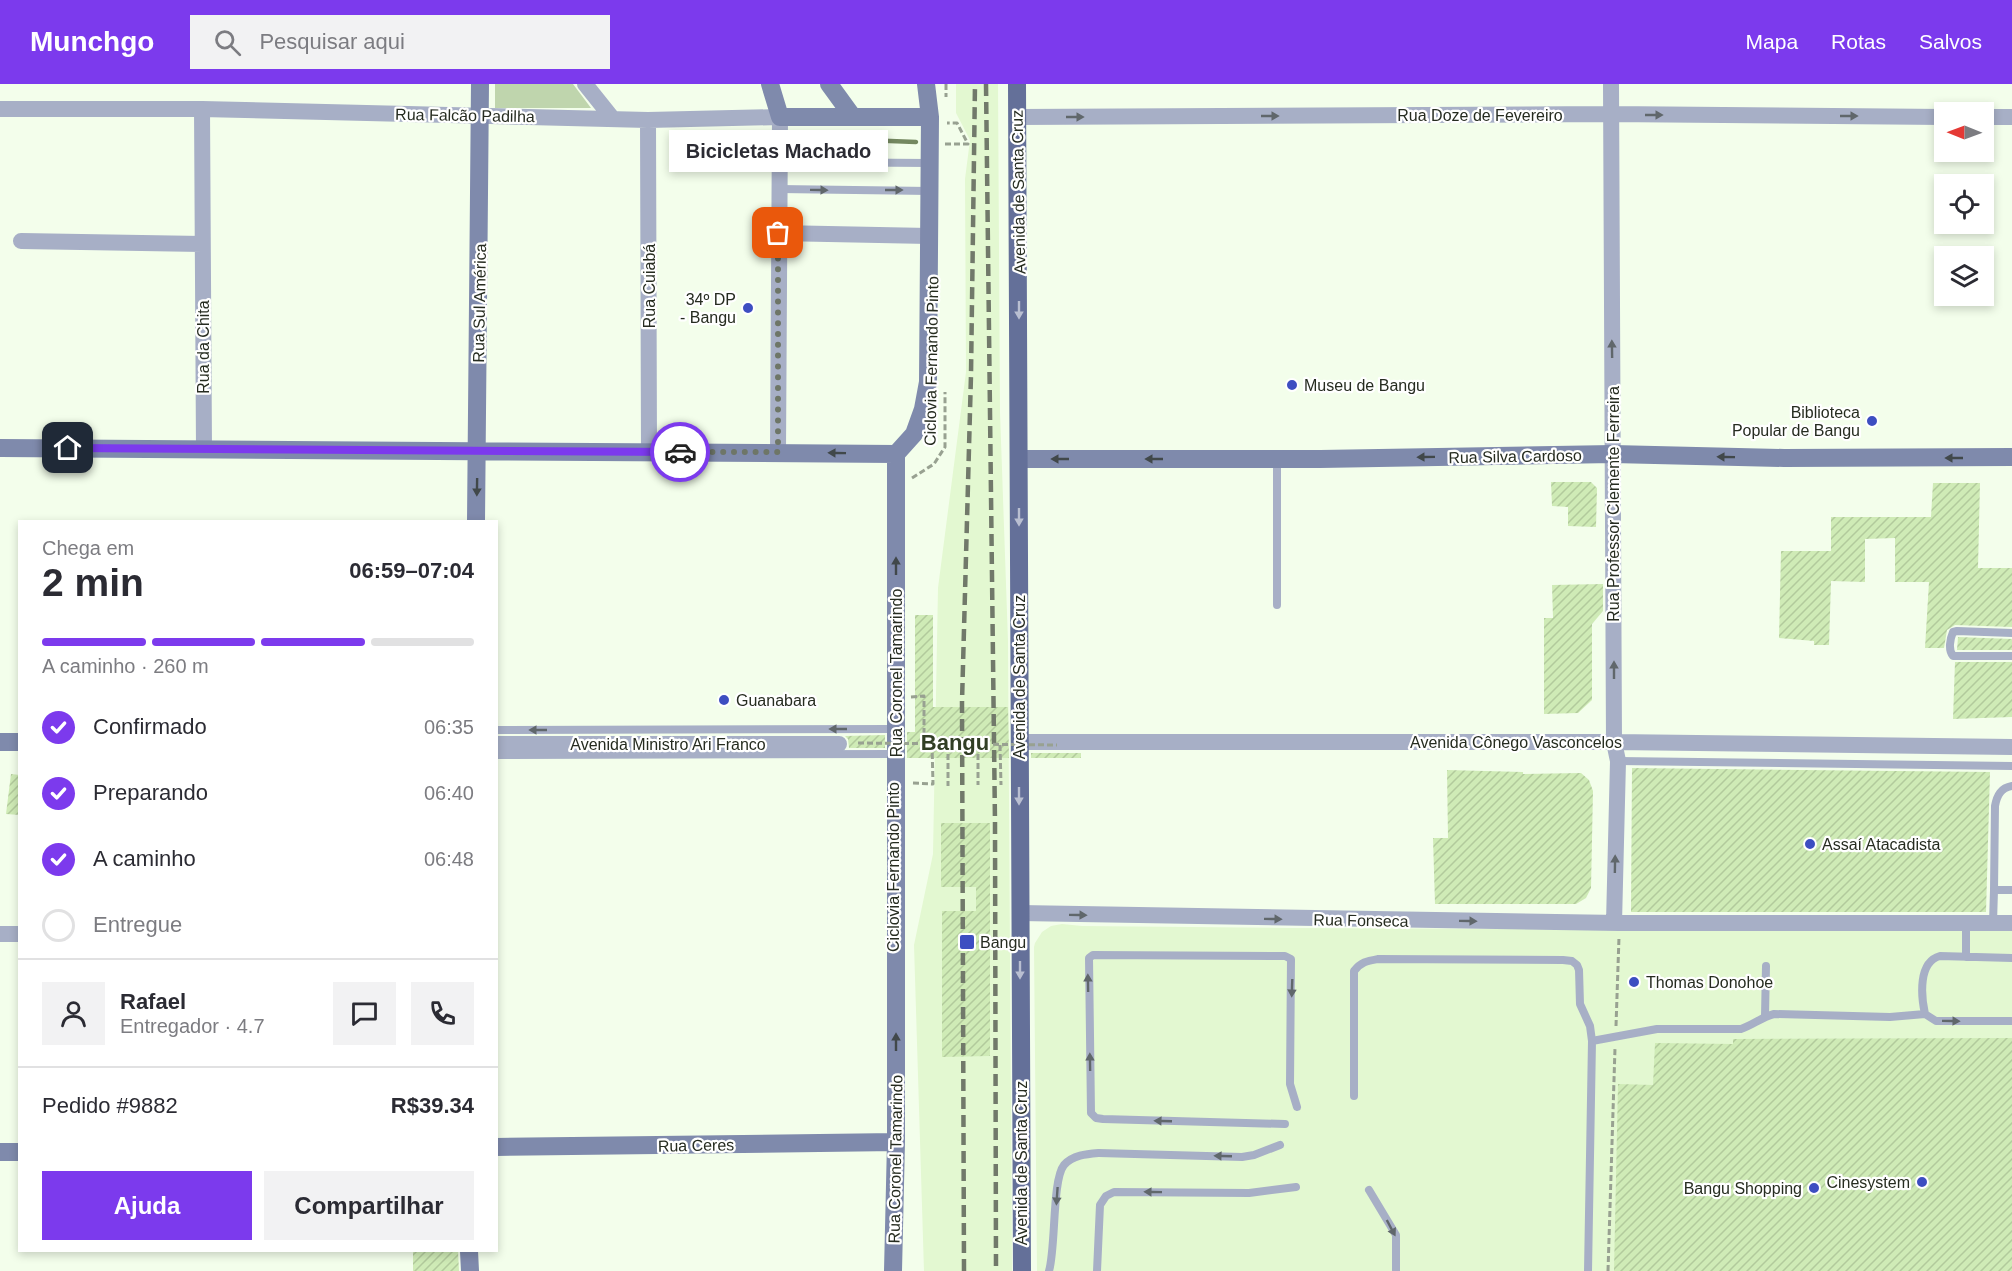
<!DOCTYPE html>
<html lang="pt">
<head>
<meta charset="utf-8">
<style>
  body { margin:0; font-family:Helvetica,sans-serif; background:#f2f2f3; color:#2b2b33; height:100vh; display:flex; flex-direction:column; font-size:22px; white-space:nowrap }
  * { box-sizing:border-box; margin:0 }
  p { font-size:20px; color:#7c7c81 }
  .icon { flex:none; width:33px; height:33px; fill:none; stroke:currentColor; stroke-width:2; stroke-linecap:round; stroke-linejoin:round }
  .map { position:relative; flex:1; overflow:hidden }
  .details { position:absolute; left:18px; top:436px; width:480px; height:732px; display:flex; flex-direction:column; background:#fff; border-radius:0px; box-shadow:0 3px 9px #0003 }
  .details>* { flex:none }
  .needle { width:39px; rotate:271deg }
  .controls { position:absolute; left:1934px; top:18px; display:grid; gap:12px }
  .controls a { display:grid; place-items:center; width:60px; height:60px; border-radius:0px; background:#fff; box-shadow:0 3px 9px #0003; font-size:30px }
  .pin { position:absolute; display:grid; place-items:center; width:51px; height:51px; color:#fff; margin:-26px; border-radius:12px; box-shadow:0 3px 9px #0006 }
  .courier { position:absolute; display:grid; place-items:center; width:60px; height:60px; margin:-30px; border:4px solid #7c3aed; border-radius:50%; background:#fff; color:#222; box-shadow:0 2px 8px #0007 }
  .bubble { position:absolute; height:42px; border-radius:0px; background:#fff; box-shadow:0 3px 9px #0003; font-size:20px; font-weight:700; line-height:42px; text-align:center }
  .headline em { font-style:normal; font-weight:700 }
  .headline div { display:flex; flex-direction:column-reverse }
  .headline { display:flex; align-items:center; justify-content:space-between; height:102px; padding:0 24px }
  h1 { font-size:39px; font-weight:700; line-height:45px }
  .bar { display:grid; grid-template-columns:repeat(4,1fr); gap:9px 6px; align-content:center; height:72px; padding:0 24px }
  .bar i { height:8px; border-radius:4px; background:#e1e1e2 }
  .bar .selected { background:#7c3aed }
  .bar p { grid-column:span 4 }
  .line { display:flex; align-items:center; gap:15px; padding:0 24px; border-top:2px solid #e1e1e2 }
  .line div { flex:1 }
  .round { display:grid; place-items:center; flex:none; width:63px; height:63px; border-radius:0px; background:#f2f2f3 }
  ol { padding:0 24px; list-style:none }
  li { display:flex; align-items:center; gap:18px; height:66px }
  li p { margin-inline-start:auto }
  li .icon { padding:6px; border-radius:50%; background:#7c3aed; color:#fff; stroke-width:4 }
  li:last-child { color:#7c7c81 }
  li i { width:33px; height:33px; border:3px solid #e1e1e2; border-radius:50% }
  .action { display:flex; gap:12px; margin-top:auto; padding:12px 24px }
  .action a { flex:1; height:69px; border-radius:0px; background:#7c3aed; color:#fff; font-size:24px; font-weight:700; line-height:69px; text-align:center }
  .action a+a { background:#f2f2f3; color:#2b2b33 }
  header { display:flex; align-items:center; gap:36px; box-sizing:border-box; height:84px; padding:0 30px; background:#7c3aed; color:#fff }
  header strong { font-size:28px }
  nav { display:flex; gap:33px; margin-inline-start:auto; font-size:21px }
  .search { width:420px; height:54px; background:#f2f2f3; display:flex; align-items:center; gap:15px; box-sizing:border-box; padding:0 21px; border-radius:0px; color:#7c7c81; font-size:22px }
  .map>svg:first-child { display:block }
</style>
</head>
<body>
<header>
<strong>Munchgo</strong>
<div class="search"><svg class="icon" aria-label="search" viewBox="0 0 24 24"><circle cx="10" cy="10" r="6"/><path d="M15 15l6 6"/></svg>Pesquisar aqui</div>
<nav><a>Mapa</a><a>Rotas</a><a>Salvos</a></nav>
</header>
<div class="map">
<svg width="2012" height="1187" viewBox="0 0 2012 1187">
  <defs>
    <pattern id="building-hatch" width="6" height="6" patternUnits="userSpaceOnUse" patternTransform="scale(1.5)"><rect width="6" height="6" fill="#cfebb6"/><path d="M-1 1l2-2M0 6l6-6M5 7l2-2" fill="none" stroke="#b2ca9c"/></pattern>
  </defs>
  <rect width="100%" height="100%" fill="#f3feeb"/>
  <path fill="#e3f8d1" d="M956,0h42l2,328 8,229 4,630h-88l-10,-326 19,-91 5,-266 28,-216 -1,-193 5,-39 -14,-27z
    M1062,840l20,2 206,2 724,3v340h-975l-3,-324 1,-4 7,-11 9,-6z"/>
  <path fill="#bfd5ad" d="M495,0h78l18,24h-96z"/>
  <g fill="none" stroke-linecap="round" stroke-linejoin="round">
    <path stroke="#748860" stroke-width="4.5" d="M864,56l52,2"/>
  </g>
  <path fill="url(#building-hatch)" d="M1551,398h40l6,6 -1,39 -28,-1v-19l-16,-1z
    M1933,399h47l-2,85h34v59l-57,-2 -8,5 -3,18h-19l4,-66h-34v-44l-30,1v43l-34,-1 -2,64h-15v-4l-35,-3 2,-87h50v-34h100z
    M1603,500v27l-11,13v76l-14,13 -34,1v-96h9l-1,-33z
    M915,531h18v92h75l1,51h-102v-26h8z
    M1958,553l54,2v11h-55z
    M1955,578h57v55l-59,2z
    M885,651v13h-36l-1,-9 -3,-3z
    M1031,669h50v5h-50z
    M1632,684l358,4 -4,140h-355z
    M1447,686l76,2v2l58,-1 8,7 4,11 -2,97 -5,10 -10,6h-141l-2,-66h15z
    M11,690l9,1v40l-14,-1z
    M941,739h49v233l-48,1v-146h34v-24h-35z
    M2012,954v233h-398l4,-187 35,1 2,-42 78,1v-5z
    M413,1167h45l1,20h-46z"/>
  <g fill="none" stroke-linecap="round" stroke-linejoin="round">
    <path stroke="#98a191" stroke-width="3" stroke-dasharray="6 3" stroke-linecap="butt" d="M946,0v13
      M945,60h23l-11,-21h-10
      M912,394l22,-14 11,-17v-55
      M911,613l13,-1v48
      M948,661v41
      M978,661v40
      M1000,661l1,40
      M913,699l20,1 -1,-40
      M1616,942l3,-89
      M1608,1187l7,-223"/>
    <path stroke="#a7afc6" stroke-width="8" d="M779,78l151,1
      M779,105l151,2
      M1277,521v-146
      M2012,549l-55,-2 -4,1c-3,7 -5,18 0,24h59
      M496,646l400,-1
      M496,671l400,-1
      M1618,677l394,5
      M2012,702c-11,2 -15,9 -17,20l-1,84h18
      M1993,839l1,-33
      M1966,873v-34
      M2012,874l-72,-2c-22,6 -19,40 -15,58l11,7h76
      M1765,932l1,-50
      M1592,957l65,-12h84c12,-4 21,-12 33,-15l116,3 35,-3
      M1354,1012v-125c7,-9 13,-10 24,-12l185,1 9,1 5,4 2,5 1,34 10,22 2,15 -4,230
      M1285,1040l-182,-5 -7,-1 -5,-5 -2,-155 4,-3 192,1 6,3 -1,125 7,23
      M1369,1106l27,45v36
      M1049,1187c7,-24 3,-91 15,-106 9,-10 23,-11 35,-12l143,4 12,-2 26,-10
      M1097,1187l3,-66 6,-9 8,-4 135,1 47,-6"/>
    <path stroke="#a7afc6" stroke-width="16" d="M585,0l28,35
      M1611,0l3,658 4,19 -4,162
      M0,25h202l446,11 132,-3 -2,335
      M202,25l2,340
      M1017,33l593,-3 334,3
      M1983,33h29
      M648,36l1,332
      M778,149l151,3
      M21,157l181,3
      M1019,658h595l398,5
      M496,660h343
      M1020,829l599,10h393
      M0,850h20"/>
    <path stroke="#7f8aac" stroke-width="18" d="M770,0l10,33h150
      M829,0l24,33
      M0,364l896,6
      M1019,375h301l293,-5 171,4 228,-1
      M476,438l4,-438
      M0,658h20
      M496,1063l400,-5
      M0,1068h20
      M469,1167l1,20
      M893,1187l3,-129v-688l18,-20 9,-25 5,-27 2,-265 -4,-33"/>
    <path stroke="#647099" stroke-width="18" d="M1017,0l5,1187"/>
    <path stroke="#71796a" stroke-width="4.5" stroke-dasharray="12 6" stroke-linecap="butt" d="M986,0l9,739 1,448
      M964,1187l-2,-569 9,-327 4,-291"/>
    <path stroke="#98a191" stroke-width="3" stroke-dasharray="6 3" stroke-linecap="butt" d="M858,659l199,2"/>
  </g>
  <defs><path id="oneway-solid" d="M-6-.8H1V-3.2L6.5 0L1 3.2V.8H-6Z" transform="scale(1.5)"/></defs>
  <g fill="#60676b">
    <use href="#oneway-solid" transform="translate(1654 31)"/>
    <use href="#oneway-solid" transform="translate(1270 32)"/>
    <use href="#oneway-solid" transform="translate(1849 32)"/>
    <use href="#oneway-solid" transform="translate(1075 33)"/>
    <use href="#oneway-solid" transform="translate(819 106) rotate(1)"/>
    <use href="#oneway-solid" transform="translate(894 106)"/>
    <use href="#oneway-solid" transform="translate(1612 265) rotate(-91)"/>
    <use href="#oneway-solid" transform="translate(1614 586) rotate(-90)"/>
    <use href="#oneway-solid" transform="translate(838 645) rotate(180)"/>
    <use href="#oneway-solid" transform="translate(538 646) rotate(180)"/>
    <use href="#oneway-solid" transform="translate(1615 780) rotate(-89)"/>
    <use href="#oneway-solid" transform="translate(1078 831) rotate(1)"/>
    <use href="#oneway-solid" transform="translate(1273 835) rotate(1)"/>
    <use href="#oneway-solid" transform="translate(1468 837) rotate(1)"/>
    <use href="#oneway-solid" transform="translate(1088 899) rotate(-91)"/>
    <use href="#oneway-solid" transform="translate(1292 904) rotate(92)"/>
    <use href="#oneway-solid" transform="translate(1951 937) rotate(1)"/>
    <use href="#oneway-solid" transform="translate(1090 978) rotate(-91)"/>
    <use href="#oneway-solid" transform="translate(1163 1037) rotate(-178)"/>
    <use href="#oneway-solid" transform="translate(1223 1072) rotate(-178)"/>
    <use href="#oneway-solid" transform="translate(1153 1108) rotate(-179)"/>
    <use href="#oneway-solid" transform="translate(1057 1112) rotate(94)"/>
    <use href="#oneway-solid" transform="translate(1391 1144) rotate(62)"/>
  </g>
  <g fill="#b9bfd1">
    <use href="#oneway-solid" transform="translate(1019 226) rotate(90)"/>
    <use href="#oneway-solid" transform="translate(1019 433) rotate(90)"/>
    <use href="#oneway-solid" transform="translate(1019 712) rotate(90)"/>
    <use href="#oneway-solid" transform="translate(1020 886) rotate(90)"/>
  </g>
  <g fill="#41484a">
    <use href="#oneway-solid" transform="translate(837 369) rotate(-179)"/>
    <use href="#oneway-solid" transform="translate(1426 373) rotate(179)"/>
    <use href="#oneway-solid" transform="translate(1726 373) rotate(-179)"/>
    <use href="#oneway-solid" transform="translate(1954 374) rotate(180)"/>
    <use href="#oneway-solid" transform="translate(1060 375) rotate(180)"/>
    <use href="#oneway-solid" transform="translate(1154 375) rotate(-180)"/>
    <use href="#oneway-solid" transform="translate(477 403) rotate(91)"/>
    <use href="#oneway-solid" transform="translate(896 482) rotate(-90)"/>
    <use href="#oneway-solid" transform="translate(896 958) rotate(-90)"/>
  </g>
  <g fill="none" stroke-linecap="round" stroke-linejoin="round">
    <path stroke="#6e7667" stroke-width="6" stroke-dasharray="0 10.8" d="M680,368h98v-219"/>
    <path stroke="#7c3aed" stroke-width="8" d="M68,364l612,4"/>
  </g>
  <g fill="#3d4ec1" stroke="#fff" stroke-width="2">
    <circle cx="748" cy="224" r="6"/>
    <circle cx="1292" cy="301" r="6"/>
    <circle cx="1872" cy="337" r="6"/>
    <circle cx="724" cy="616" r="6"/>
    <circle cx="1810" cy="760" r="6"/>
    <rect x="959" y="850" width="16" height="16" rx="3"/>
    <circle cx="1634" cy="898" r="6"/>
    <circle cx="1922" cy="1098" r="6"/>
    <circle cx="1814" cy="1104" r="6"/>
  </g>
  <g text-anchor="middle" stroke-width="4.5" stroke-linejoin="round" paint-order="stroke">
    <g font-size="16" fill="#262c20" stroke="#fff">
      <text transform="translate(465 31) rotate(1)" y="6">Rua Falcão Padilha</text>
      <text x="1480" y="37">Rua Doze de Fevereiro</text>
      <text transform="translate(1018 108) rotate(-91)" y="6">Avenida de Santa Cruz</text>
      <text transform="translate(649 202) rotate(-90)" y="6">Rua Cuiabá</text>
      <text transform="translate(479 219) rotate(-89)" y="6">Rua Sul América</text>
      <text transform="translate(203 263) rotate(-90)" y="6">Rua da Chita</text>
      <text transform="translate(931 277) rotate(-89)" y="6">Ciclovia Fernando Pinto</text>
      <text transform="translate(1515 372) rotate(-1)" y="6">Rua Silva Cardoso</text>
      <text transform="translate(1613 420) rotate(-90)" y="6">Rua Professor Clemente Ferreira</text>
      <text transform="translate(896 589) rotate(-90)" y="6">Rua Coronel Tamarindo</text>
      <text transform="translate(1019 593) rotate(-90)" y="6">Avenida de Santa Cruz</text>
      <text x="1516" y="664">Avenida Cônego Vasconcelos</text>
      <text x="668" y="666">Avenida Ministro Ari Franco</text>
      <text transform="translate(893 783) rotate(-90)" y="6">Ciclovia Fernando Pinto</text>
      <text transform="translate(1361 836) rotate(1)" y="6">Rua Fonseca</text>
      <text transform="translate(696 1061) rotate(-1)" y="6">Rua Ceres</text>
      <text transform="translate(895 1075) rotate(-89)" y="6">Rua Coronel Tamarindo</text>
      <text transform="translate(1021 1079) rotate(-90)" y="6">Avenida de Santa Cruz</text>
    </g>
    <g font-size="16" fill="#262c20" stroke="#fff" text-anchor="start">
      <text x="736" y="221" text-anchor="end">34º DP<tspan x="736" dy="18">- Bangu</tspan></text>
      <text x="1304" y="307">Museu de Bangu</text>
      <text x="1860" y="334" text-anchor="end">Biblioteca<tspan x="1860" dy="18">Popular de Bangu</tspan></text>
      <text x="736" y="622">Guanabara</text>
      <text x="1822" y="766">Assaí Atacadista</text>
      <text x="980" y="864">Bangu</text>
      <text x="1646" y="904">Thomas Donohoe</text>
      <text x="1910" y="1104" text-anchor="end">Cinesystem</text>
      <text x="1802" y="1110" text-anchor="end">Bangu Shopping</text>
    </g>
    <g font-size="22" font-weight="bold" fill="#313e25" stroke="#fff">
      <text x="955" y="666">Bangu</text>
    </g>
  </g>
</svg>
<div class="controls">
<a><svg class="needle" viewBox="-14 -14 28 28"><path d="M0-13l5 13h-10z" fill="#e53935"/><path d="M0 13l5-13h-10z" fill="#7c7c81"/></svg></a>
<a><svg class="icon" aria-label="locate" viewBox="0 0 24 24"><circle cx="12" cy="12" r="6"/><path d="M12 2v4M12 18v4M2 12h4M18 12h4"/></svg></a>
<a><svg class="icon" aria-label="layers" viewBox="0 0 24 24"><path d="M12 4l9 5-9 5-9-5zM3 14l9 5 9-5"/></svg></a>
</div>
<div class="pin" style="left:778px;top:149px;background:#ea580c"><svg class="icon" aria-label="bag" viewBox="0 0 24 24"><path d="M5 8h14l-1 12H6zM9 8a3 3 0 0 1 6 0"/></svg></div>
<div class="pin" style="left:68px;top:364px;background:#1f2937"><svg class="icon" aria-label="home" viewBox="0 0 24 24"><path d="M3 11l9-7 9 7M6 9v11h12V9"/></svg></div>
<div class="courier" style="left:680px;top:368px"><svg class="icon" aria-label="car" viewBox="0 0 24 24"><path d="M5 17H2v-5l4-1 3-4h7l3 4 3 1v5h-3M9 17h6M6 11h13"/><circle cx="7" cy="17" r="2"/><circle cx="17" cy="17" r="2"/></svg></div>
<div class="bubble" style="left:669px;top:46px;width:219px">Bicicletas Machado</div>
<section class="details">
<div class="headline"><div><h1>2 min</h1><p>Chega em</p></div><em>06:59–07:04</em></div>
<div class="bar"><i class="selected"></i><i class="selected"></i><i class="selected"></i><i></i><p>A caminho · 260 m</p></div>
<ol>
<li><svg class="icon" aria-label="check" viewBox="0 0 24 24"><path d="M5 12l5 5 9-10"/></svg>Confirmado<p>06:35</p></li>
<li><svg class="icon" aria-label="check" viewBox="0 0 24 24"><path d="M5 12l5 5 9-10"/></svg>Preparando<p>06:40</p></li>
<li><svg class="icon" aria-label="check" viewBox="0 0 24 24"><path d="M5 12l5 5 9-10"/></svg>A caminho<p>06:48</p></li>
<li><i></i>Entregue</li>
</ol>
<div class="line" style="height:108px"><a class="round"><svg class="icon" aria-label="person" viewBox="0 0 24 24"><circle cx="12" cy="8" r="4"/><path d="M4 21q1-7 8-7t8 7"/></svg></a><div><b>Rafael</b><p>Entregador · 4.7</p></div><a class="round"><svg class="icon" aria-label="chat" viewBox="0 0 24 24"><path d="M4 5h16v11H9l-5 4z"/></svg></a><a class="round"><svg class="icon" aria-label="phone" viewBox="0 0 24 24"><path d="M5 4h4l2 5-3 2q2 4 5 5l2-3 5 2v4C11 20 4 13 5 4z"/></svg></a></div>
<div class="line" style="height:78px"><div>Pedido #9882</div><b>R$39.34</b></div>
<div class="action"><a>Ajuda</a><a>Compartilhar</a></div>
</section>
</div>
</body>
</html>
